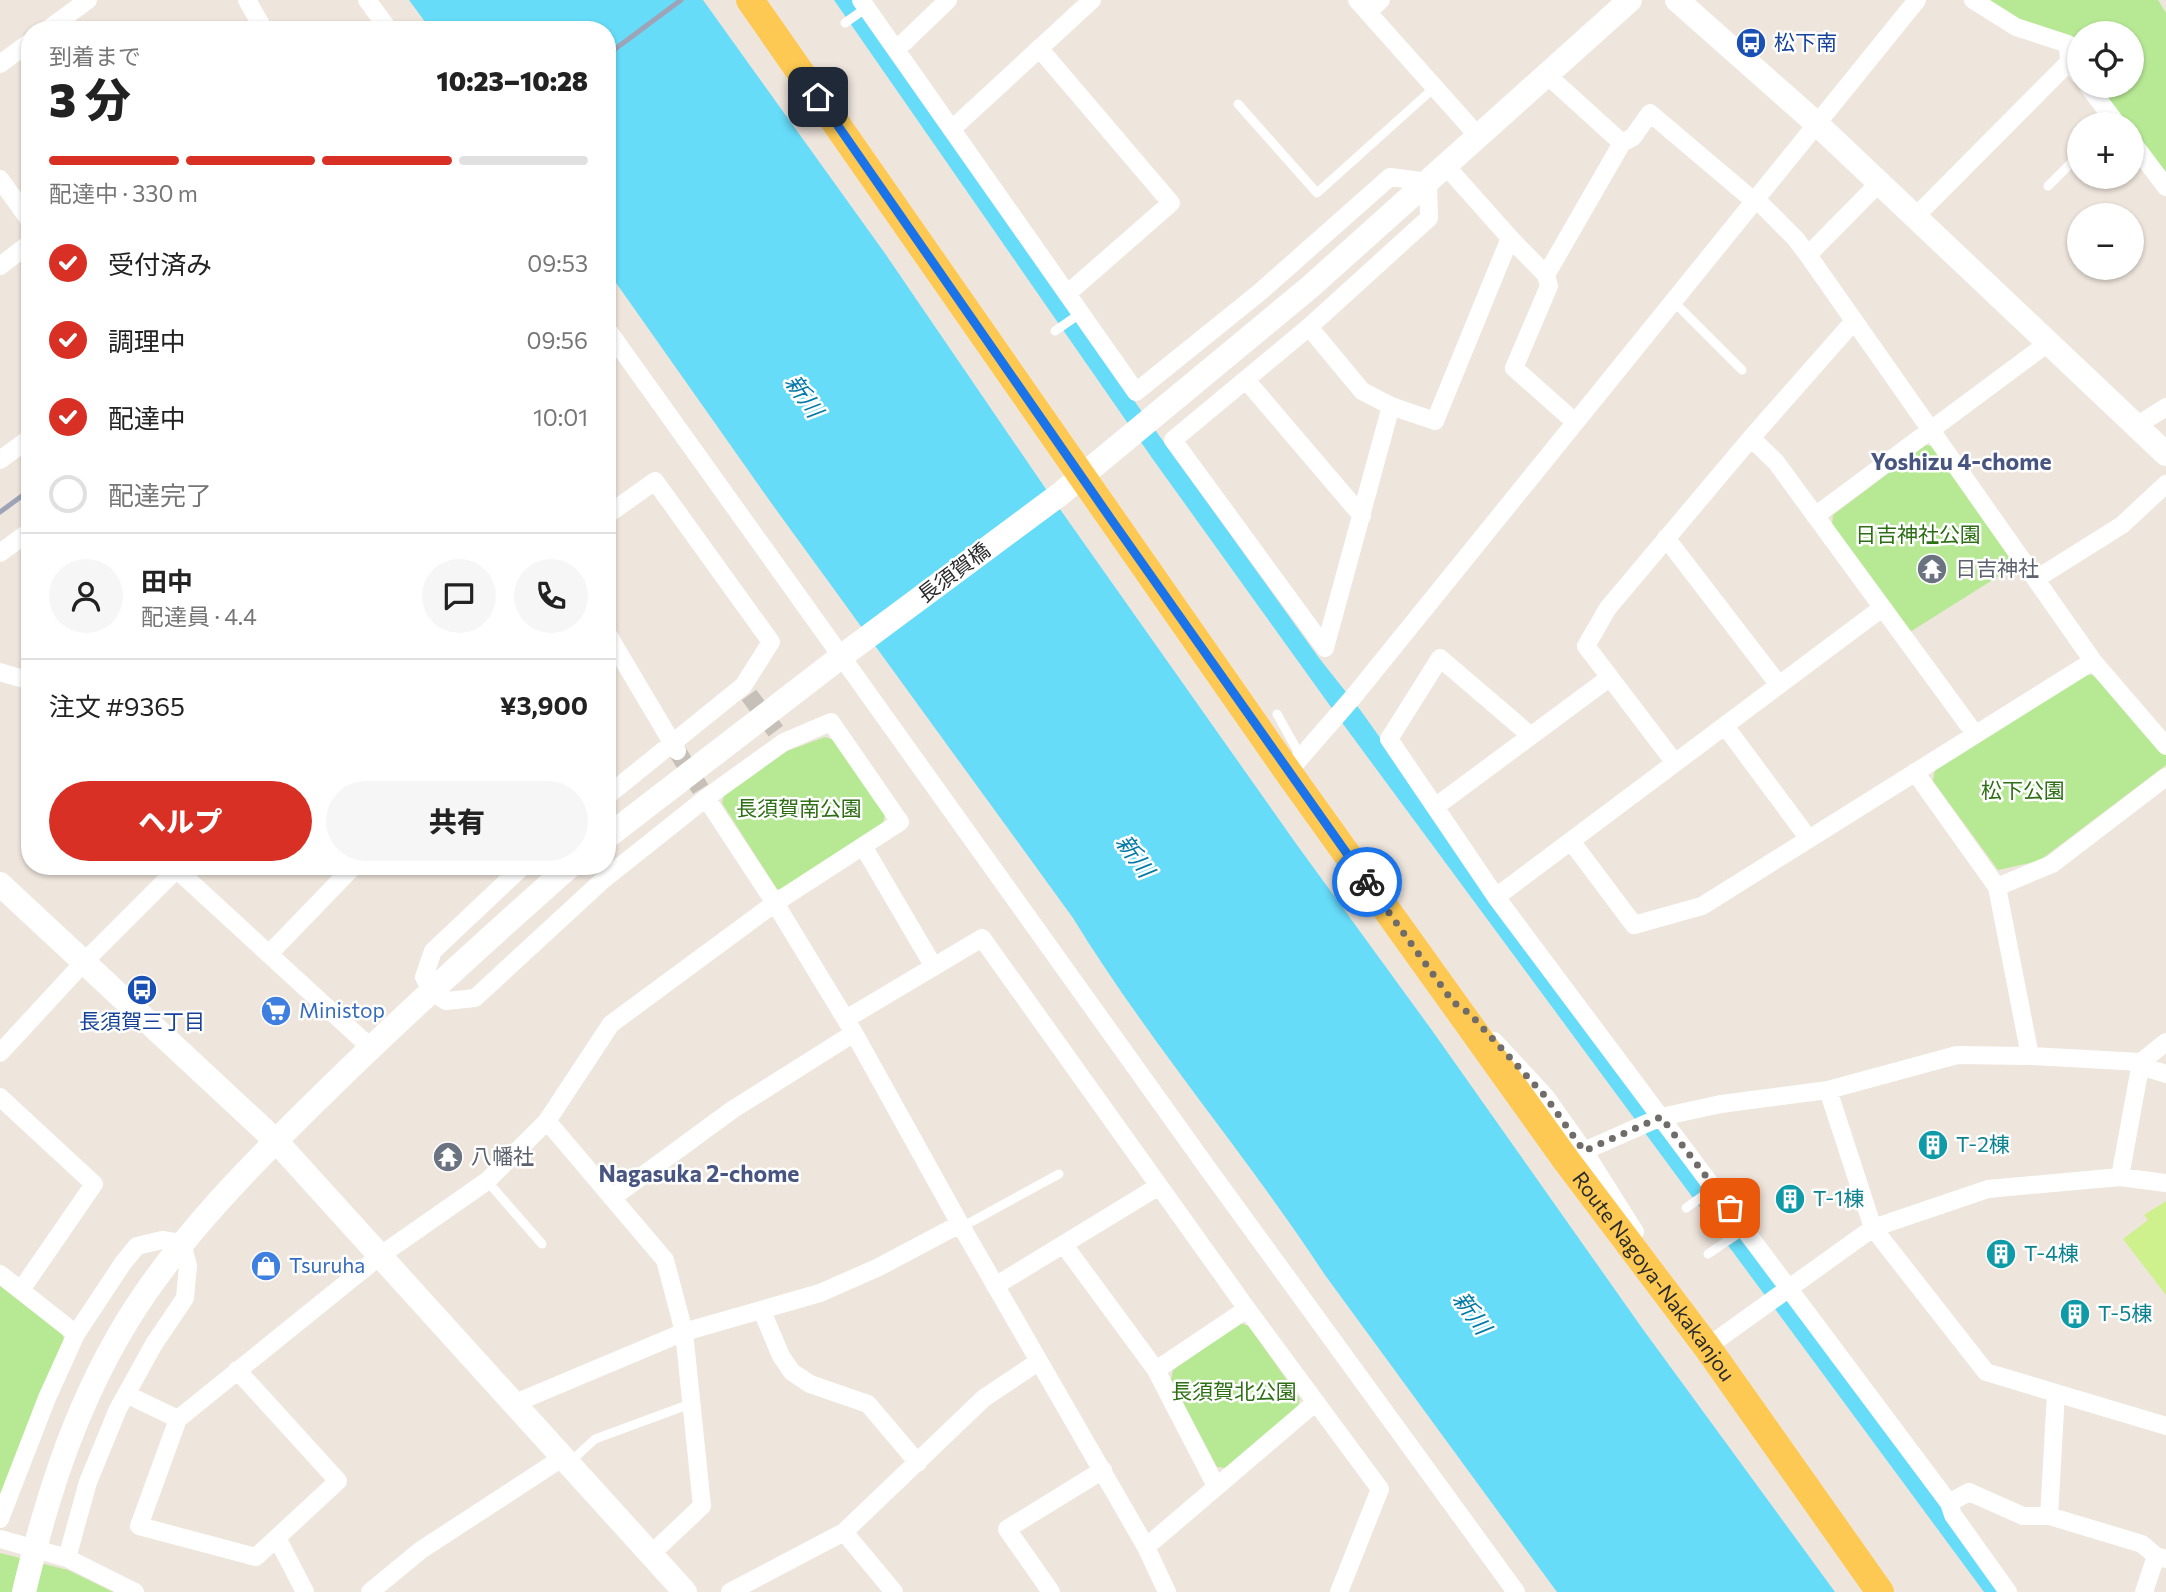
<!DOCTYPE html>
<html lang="ja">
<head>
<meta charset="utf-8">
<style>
  body { margin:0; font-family:Commissioner,"Noto Sans JP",sans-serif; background:#f6f6f6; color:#222; height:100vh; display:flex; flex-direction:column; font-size:26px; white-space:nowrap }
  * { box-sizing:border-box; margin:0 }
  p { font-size:23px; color:#767676 }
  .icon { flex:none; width:38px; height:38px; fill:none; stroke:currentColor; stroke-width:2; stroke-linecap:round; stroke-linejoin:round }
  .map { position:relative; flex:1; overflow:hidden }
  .side { position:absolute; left:21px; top:21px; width:595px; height:854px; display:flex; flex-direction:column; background:#fff; border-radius:28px; box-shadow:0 2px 5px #0004 }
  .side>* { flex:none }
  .controls { position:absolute; left:2067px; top:21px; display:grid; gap:14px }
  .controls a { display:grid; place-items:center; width:77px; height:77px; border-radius:50%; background:#fff; box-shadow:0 2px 5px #0004; font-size:35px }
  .pin { position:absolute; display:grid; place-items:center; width:60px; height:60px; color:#fff; margin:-30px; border-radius:14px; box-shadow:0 4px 10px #0006 }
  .courier { position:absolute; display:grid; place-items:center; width:70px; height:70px; margin:-35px; border:5px solid #1a73e8; border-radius:50%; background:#fff; color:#222; box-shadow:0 2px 9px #0007 }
  .head em { font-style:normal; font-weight:800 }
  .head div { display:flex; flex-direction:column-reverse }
  .head { display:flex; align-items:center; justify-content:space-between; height:119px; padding:0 28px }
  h1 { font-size:46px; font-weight:800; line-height:52px }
  .bar { display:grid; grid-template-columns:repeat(4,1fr); gap:10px 7px; align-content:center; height:84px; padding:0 28px }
  .bar i { height:9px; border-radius:5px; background:#e0e0e0 }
  .bar .current { background:#d93025 }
  .bar p { grid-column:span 4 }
  .line { display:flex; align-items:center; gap:18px; padding:0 28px; border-top:2px solid #e0e0e0 }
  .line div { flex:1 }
  .round { display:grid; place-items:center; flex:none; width:74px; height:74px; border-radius:37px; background:#f6f6f6 }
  ol { padding:0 28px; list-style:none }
  li { display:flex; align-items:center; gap:21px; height:77px }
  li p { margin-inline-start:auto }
  li .icon { padding:7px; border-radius:50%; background:#d93025; color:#fff; stroke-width:4 }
  li:last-child { color:#767676 }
  li i { width:38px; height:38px; border:4px solid #e0e0e0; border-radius:50% }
  .primary-button { display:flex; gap:14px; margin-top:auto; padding:14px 28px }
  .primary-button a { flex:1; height:80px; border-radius:42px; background:#d93025; color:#fff; font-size:28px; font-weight:800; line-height:80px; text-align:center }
  .primary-button a+a { background:#f6f6f6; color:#222 }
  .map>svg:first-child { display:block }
</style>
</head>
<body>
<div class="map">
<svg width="2166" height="1592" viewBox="0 0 2166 1592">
  <rect width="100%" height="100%" fill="#eee5dc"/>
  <path fill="#b7e994" d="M1983,0h175l8,13v160l-34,-44v-5h-4l-31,-38h35v-53h-53v29l-3,-21 -55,-19z
    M1926,445l9,2 83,117 -108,68 -78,-107 1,-10z
    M2086,674l10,2 70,79v10l-127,96 -41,9 -65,-89 2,-12z
    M825,737l9,3 51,75 -2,8 -98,67 -8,-1 -55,-86 3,-10 46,-36z
    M0,1286l63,49 2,11 -65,157z
    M1240,1323l9,3 51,73 -2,7 -70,62 -11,-1 -46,-87 2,-10z
    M0,1553l68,17 45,22h-113z"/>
  <path fill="#cef18e" d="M2166,1201v94l-43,-56 25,-19 -4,-5z"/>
  <path fill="#66dcf9" d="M409,0h294l181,252 166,243 247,350 134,184 211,299 193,264h-278l-232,-317c-80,-122 -176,-233 -252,-357l-301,-414 -165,-234v-240h-176z
    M834,0h19l282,402 184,256 42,53 133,187 510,694h-20l-638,-864 -194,-270z"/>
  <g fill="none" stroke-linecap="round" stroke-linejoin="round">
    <path stroke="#c7c0b9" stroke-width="18" stroke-dasharray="18 9" stroke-linecap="butt" d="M749,695l29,39
      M677,751l29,47"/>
    <path stroke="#fff" stroke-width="9" d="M845,23l21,-15
      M1238,104l79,89 118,-106
      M2048,186l31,-31
      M1673,301l69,69
      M1055,331l26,-18
      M1277,714l24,43
      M487,1181l55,63
      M1686,1208l28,-20
      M962,1227l97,-53
      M1708,1254l37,-25
      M570,1462l25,-23 95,-35"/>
    <path stroke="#fff" stroke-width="18" d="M247,0l17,30
      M367,0l22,30
      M861,0l275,392 124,-100 130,-115 38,5 1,36 -120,109 -136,113 152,208
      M1357,0l121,136
      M1973,0l43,27 52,17 1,18
      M1368,12l13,-12
      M47,30l41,-30
      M1039,48l132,155 -104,91
      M896,50l52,-50
      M0,64l30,-22
      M2088,86l29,38
      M952,129l140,-129
      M2132,142l34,45
      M1622,143l11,-6 17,-24 104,88
      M0,179l30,42
      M1879,183l-71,72 285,406 73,85
      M1756,199l39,39 13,17
      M1915,217l154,-155 10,13
      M1510,238l36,37 76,-132 -75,-68
      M0,266l30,-23
      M1546,275l3,11 -35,82 61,54
      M1309,327l53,64 29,15 44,15 75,-183 -64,-72
      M607,329l599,837 310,426
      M1246,380l116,136
      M2136,426l30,-19
      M1751,438l25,24 199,272
      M0,460l30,-22
      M607,515l48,-34 116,161 -28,44 -136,110
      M1815,516l233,-173
      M1666,538l113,147
      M0,553l30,-22
      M2036,579l86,-54 44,-41
      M607,633l70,118
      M1325,648l66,-242
      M0,672l30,9
      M1725,726l84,113
      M1531,736l-91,-78 -51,81 107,158 453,606 20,-11 54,24h26l93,28 14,12 10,3
      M1675,763l-89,-117 22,-38 143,-170 103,-117
      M1288,772l66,-76 563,-696
      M1915,772l82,115 55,-23 114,-87
      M706,798l69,105 79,130 106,191 186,323 21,45
      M1435,807l174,-129
      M1571,841l63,84 68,-19 391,-245
      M863,846l71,121
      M173,866l197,181
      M1997,887l33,169
      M1496,897l386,-289
      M269,954l85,-88
      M846,1019l136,-81 265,371 133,180 -41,103
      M1494,1041l51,55 39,55 51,81
      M0,1053l84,-91 96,-96
      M2140,1066l26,8
      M1828,1090l45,138 113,144 180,54
      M0,1097l94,87 -73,106
      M547,1121l118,139 19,72 18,174 -52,49
      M1584,1151l77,-34 60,-13 107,-14 129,-35 73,1 111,6
      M2120,1177l21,-115 25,-20
      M612,1198l120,-88 122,-77
      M1064,1245l92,125 60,116
      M0,1274l76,60
      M995,1286l164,-100
      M762,1311l19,45 11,16 18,12 58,20 50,59
      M1707,1347l166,-119 115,-39 132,-12 46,6
      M237,1370l101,111 -82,76 -117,-31 39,-107 203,-164 106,-74 60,-60 64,-97 164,-121 125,-81 -69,-100 -47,20 -78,56 -103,82 -128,118 -29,3 -15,-10 -7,-14 9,-26 90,-85
      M1156,1370l91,-61
      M128,1395l50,24
      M513,1404l171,-72 136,-39 59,-26 81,-43
      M1949,1503l4,12 55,77
      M2049,1516l7,-123
      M0,1519l47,-121 29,-64 47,-71 14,-17 25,-6 20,3 6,23 -3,32 -31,46 -36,65 -30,73 -21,76
      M844,1532l50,60
      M277,1538l28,54
      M0,1539l67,19 68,34
      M1146,1547l170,-145
      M370,1592l51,-42 141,-92
      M730,1592l114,-60 140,-134 54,-36
      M1051,1592l-44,-63 96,-59
      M2144,1592l12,-36"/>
    <path stroke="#fff" stroke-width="24" d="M1677,0l140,124 349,330
      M607,837l235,-181 217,-161 251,-208 320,-287
      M0,884l276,257 409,451
      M24,1592c24,-101 55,-197 112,-285 49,-75 113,-140 177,-203 83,-82 169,-160 257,-238"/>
    <path stroke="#fdc952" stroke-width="28" id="s1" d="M750,0l538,772 278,388 141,187 173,245"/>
    <path stroke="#9ea3b7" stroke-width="5" d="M607,55l74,-55
      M0,512l30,-22"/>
  </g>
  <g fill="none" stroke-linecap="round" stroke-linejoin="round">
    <path stroke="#6f6c69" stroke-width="7" stroke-dasharray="0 12.6" d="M1367,882l86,120 17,12 75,82 39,55 77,-34 69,91"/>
    <path stroke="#1a73e8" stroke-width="9" d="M818,97l295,425 254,360"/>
  </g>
  <defs>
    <g id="bus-disc" transform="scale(1.575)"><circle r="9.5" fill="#1a4fb4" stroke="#fff"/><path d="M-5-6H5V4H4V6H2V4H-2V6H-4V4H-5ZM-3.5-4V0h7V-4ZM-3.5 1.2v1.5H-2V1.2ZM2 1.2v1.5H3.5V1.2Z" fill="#fff"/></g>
    <g id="temple-disc" transform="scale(1.575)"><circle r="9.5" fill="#6b7280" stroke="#fff"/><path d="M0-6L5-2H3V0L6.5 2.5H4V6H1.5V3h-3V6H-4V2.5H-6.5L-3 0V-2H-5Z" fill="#fff"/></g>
    <g id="supermarket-disc" transform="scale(1.575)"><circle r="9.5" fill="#3f7fe0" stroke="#fff"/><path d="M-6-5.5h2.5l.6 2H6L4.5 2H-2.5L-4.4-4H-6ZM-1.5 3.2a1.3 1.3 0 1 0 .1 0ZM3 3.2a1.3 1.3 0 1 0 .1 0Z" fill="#fff"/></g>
    <g id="building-disc" transform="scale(1.575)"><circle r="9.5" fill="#0f9aa8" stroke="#fff"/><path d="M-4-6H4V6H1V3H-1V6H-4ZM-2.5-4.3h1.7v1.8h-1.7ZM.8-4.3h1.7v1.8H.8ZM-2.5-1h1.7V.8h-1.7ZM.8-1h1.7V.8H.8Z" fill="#fff"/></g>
    <g id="shop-disc" transform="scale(1.575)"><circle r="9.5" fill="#3f7fe0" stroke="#fff"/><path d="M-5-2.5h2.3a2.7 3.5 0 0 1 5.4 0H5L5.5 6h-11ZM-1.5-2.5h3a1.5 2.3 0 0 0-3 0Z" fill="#fff"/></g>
  </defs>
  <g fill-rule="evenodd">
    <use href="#bus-disc" x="1751" y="43"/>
    <use href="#temple-disc" x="1932" y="569"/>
    <use href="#bus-disc" x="142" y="990"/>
    <use href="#supermarket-disc" x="276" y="1011"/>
    <use href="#building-disc" x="1933" y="1145"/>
    <use href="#temple-disc" x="448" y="1157"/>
    <use href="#building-disc" x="1790" y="1199"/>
    <use href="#building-disc" x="2001" y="1254"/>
    <use href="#shop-disc" x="266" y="1266"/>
    <use href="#building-disc" x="2075" y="1314"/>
  </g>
  <g text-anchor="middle" stroke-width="5" stroke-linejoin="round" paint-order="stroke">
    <g font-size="21" fill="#164399" stroke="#fff" text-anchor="start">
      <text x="1774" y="50">松下南</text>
      <text x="142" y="1029" text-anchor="middle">長須賀三丁目</text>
    </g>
    <g font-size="21" fill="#2d6f14" stroke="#fff">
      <text x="1918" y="542">日吉神社公園</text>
      <text x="2023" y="798">松下公園</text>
      <text x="799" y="816">長須賀南公園</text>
      <text x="1234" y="1399">長須賀北公園</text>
    </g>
    <g font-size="21" fill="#5b616d" stroke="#fff" text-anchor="start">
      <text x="1955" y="576">日吉神社</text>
      <text x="471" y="1164">八幡社</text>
    </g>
    <g font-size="21" fill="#2b2b2b" stroke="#fff">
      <text transform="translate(954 573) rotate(-37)" y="7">長須賀橋</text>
      <text dy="7" stroke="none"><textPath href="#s1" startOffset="1564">Route Nagoya-Nakakanjou</textPath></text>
    </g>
    <g font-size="21" fill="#366cbe" stroke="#fff" text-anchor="start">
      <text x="299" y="1018">Ministop</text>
      <text x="289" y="1273">Tsuruha</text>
    </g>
    <g font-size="21" fill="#0d838f" stroke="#fff" text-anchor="start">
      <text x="1956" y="1152">T-2棟</text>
      <text x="1813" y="1206">T-1棟</text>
      <text x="2024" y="1261">T-4棟</text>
      <text x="2098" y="1321">T-5棟</text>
    </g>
    <g font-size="23" font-style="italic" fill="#027aa8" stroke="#fff">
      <text transform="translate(804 396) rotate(55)" y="8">新川</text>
      <text transform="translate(1135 856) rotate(54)" y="8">新川</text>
      <text transform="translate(1472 1313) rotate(54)" y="8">新川</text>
    </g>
    <g font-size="23" font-weight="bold" fill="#475580" stroke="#fff">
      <text x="1961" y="470">Yoshizu 4-chome</text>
      <text x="699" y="1182">Nagasuka 2-chome</text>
    </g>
  </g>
</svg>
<div class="controls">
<a><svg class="icon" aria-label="locate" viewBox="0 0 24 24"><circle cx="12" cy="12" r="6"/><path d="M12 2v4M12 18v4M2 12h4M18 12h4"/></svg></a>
<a>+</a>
<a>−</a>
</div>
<div class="pin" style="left:1730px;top:1208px;background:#ea580c"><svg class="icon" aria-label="bag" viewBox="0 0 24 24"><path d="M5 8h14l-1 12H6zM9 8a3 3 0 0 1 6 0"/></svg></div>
<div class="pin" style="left:818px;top:97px;background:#1f2937"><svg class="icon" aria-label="home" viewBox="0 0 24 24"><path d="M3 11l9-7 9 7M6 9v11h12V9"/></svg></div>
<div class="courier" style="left:1367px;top:882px"><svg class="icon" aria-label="bike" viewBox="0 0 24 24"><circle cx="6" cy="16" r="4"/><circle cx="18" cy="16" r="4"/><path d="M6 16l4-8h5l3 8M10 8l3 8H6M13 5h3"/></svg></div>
<section class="side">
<div class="head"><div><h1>3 分</h1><p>到着まで</p></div><em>10:23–10:28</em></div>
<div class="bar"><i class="current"></i><i class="current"></i><i class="current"></i><i></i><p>配達中 · 330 m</p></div>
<ol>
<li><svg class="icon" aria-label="check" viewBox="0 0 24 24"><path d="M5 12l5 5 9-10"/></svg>受付済み<p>09:53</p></li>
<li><svg class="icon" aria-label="check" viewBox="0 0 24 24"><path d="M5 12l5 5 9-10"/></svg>調理中<p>09:56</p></li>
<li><svg class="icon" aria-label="check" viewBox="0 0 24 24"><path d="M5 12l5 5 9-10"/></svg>配達中<p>10:01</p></li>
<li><i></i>配達完了</li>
</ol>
<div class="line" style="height:126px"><a class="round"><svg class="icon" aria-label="person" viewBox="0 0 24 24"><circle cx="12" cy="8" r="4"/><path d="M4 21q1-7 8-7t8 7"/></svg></a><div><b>田中</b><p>配達員 · 4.4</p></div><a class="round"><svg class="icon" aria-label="chat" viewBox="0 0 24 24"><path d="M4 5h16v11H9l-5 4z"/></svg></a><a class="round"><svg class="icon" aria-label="phone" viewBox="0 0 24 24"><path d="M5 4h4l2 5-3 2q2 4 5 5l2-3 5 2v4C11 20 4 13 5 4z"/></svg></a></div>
<div class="line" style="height:91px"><div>注文 #9365</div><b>¥3,900</b></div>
<div class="primary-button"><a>ヘルプ</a><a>共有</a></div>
</section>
</div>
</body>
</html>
